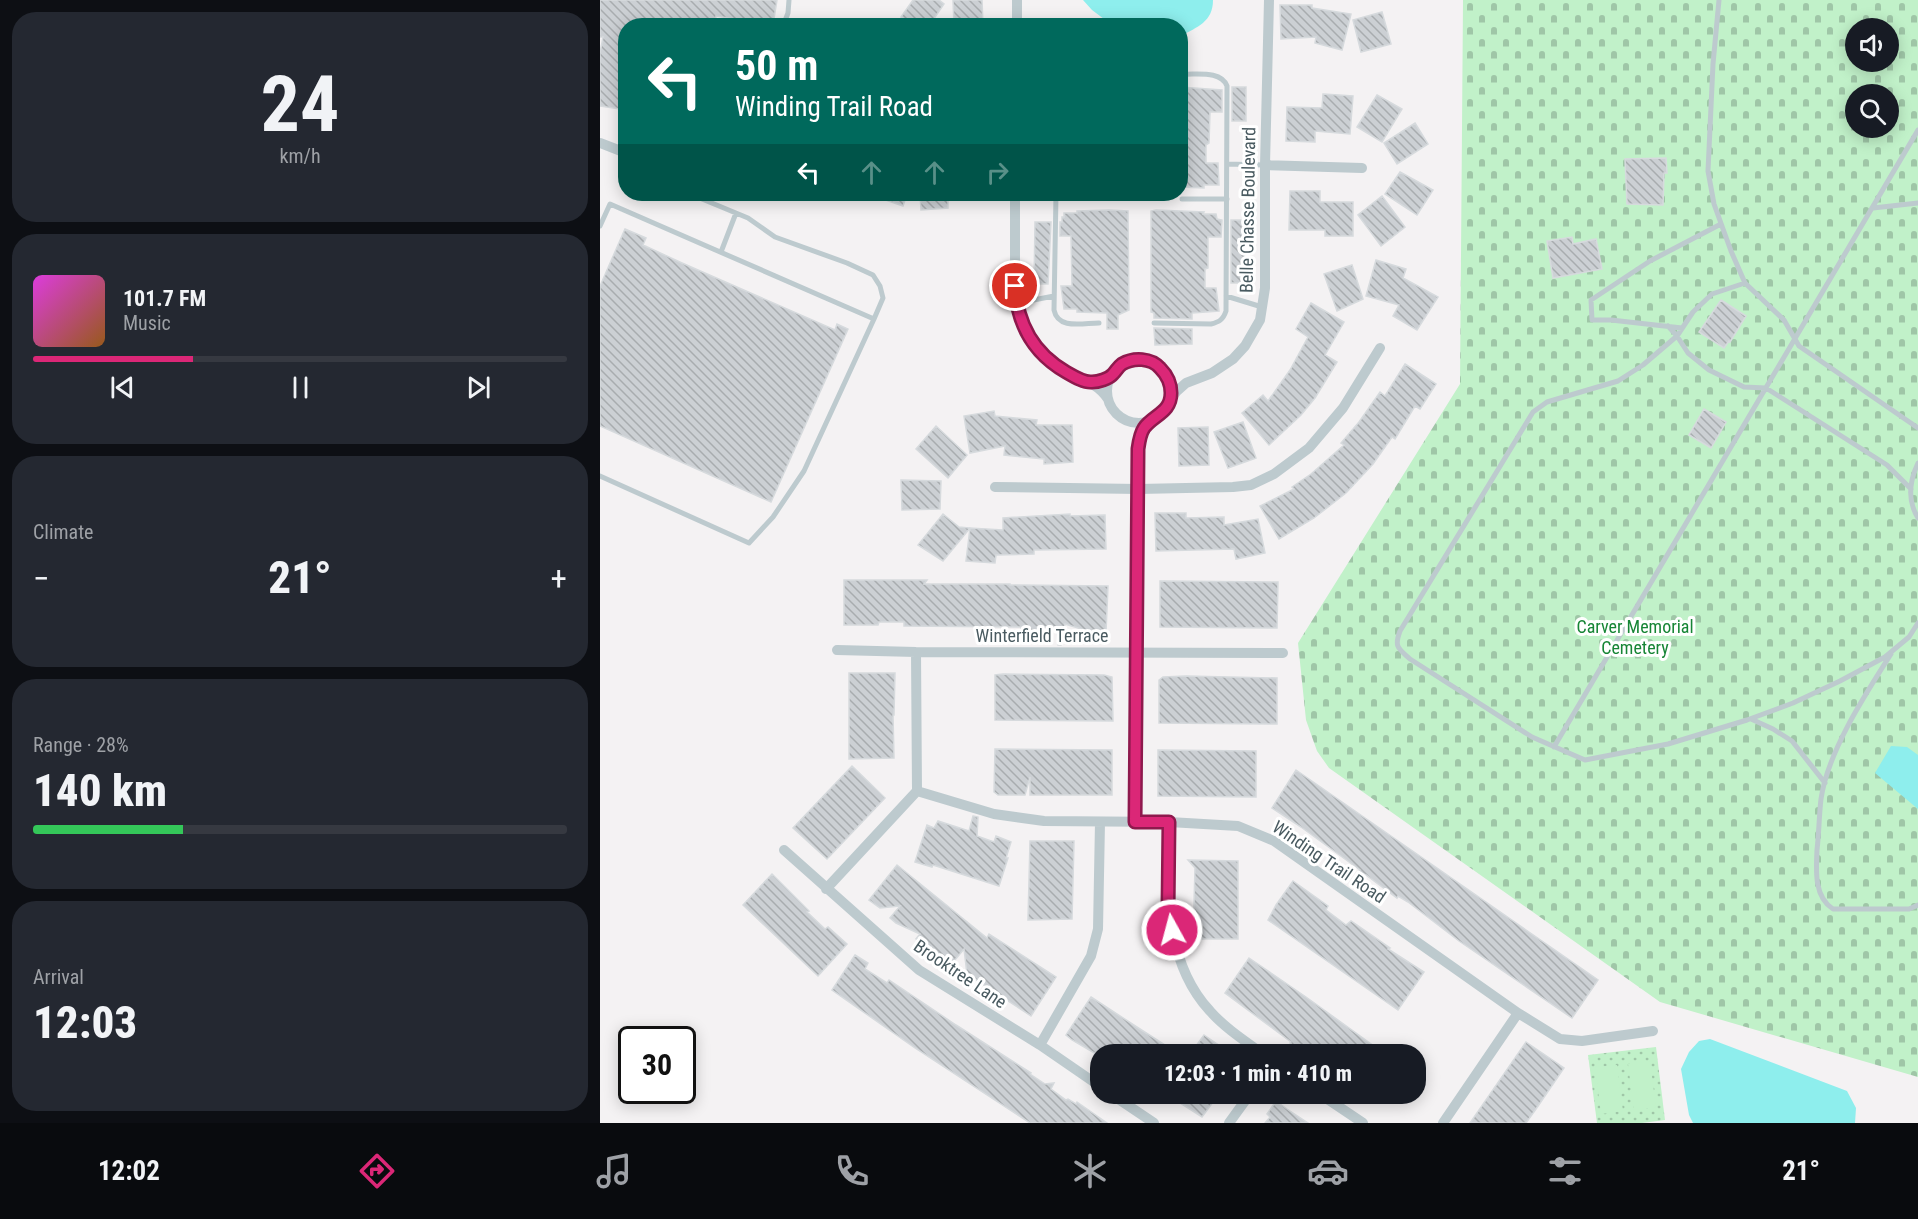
<!DOCTYPE html>
<html lang="en">
<head>
<meta charset="utf-8">
<style>
	body { margin:0; font-family:"Roboto Condensed",sans-serif; background:#242831; color:#f1f3f6; height:100vh; display:flex; flex-direction:column; font-size:22px; white-space:nowrap }
	* { box-sizing:border-box; margin:0 }
	p { font-size:20px; color:#9ea1a6 }
	.icon { flex:none; width:33px; height:33px; fill:none; stroke:currentColor; stroke-width:2; stroke-linecap:round; stroke-linejoin:round }
	.map { position:relative; flex:1; overflow:hidden }
	.panel { display:flex; flex-direction:column; gap:12px; padding:12px; background:#0d0f14; width:600px }
	.panel>* { flex:none }
	.guide { position:absolute; left:18px; top:18px; width:570px; height:183px; border-radius:24px; box-shadow:0 3px 15px #0003; background:#00695c; color:#fff; overflow:hidden }
	.fabs { position:absolute; left:1245px; top:18px; display:grid; gap:12px }
	.fabs a { display:grid; place-items:center; width:54px; height:54px; border-radius:50%; background:#171b24; box-shadow:0 3px 15px #0003; font-size:30px }
	.speed { position:absolute; left:18px; top:1026px; display:flex; gap:12px; font-size:30px; font-weight:700; text-align:center }
	.speed>* { display:grid; place-content:center; width:78px; height:78px; border-radius:50%; background:#171b24; box-shadow:0 3px 15px #0003; line-height:1 }
	.speed .limit { border:3px solid #111; border-radius:9px; background:#fff; color:#111 }
	.pin { position:absolute; display:grid; place-items:center; width:51px; height:51px; color:#fff; margin:-26px; border:3px solid #fff; border-radius:50%; box-shadow:0 2px 6px #0007 }
	.me { position:absolute; width:66px; margin:-33px; rotate:353deg; stroke-linejoin:round; filter:drop-shadow(0 0 4px #0008) }
	.turn { display:flex; align-items:center; gap:21px; height:126px; padding:0 18px; font-size:27px }
	.turn .icon { width:78px; height:78px; stroke-width:2.5 }
	.turn b { display:block; font-size:42px; line-height:51px }
	.lanes { display:flex; align-items:center; height:57px; padding:0 18px; background:#0003; justify-content:center; gap:30px; direction:ltr }
	.lanes .off { opacity:.35 }
	.big { font-size:45px; font-weight:800; line-height:1.1 }
	.panel .widget { flex:1; display:flex; flex-direction:column; justify-content:center; gap:9px; min-width:0; padding:0 21px; border-radius:24px; background:#242831 }
	.panel .dial { align-items:center; gap:0 }
	.dial b { font-size:78px; line-height:1 }
	.song { display:flex; align-items:center; gap:18px }
	.cover { width:72px; height:72px; border-radius:9px; background:linear-gradient(135deg,hsl(300 70% 55%),hsl(30 70% 35%)) }
	.played { height:6px; border-radius:3px; background:linear-gradient(90deg,#db2777 30%,#363941 30%) }
	.keys { display:flex; justify-content:space-around; direction:ltr }
	.heat { display:flex; justify-content:space-between; align-items:center; font-size:33px; direction:ltr }
	.charge { height:9px; border-radius:4px; background:linear-gradient(90deg,#34c759 28%,#363941 0) }
	.trip { position:absolute; left:490px; top:1044px; width:336px; height:60px; border-radius:24px; background:#171b24; box-shadow:0 3px 15px #0003; font-weight:800; line-height:60px; text-align:center }
	.tabs { display:flex; height:96px; justify-content:space-around; align-items:center; background:#090b0e; color:#9ea1a6 }
	.tabs .icon { width:42px; height:42px }
	.tabs .on { color:#db2777 }
	.tabs b { font-size:27px; color:#f1f3f6 }
	main { display:flex; flex:1; min-height:0 }
	.map>svg:first-child { display:block }
	.grass { fill:url(#grass-dots) }
	.cemetery { fill:url(#cemetery-stones); fill-rule:evenodd }
	.garden { fill:#c1f1c9 }
	.water { fill:#8eeeed }
	.building { fill:url(#building-back-hatch); stroke:#d6dadd; stroke-width:1.5 }
	.lines { fill:none; stroke-linecap:round; stroke-linejoin:round }
	.lane { stroke:#bdcace; stroke-width:5 }
	.street { stroke:#bdcace; stroke-width:10 }
	.route-casing { stroke:#8e194d; stroke-width:15 }
	.route { stroke:#db2777; stroke-width:10 }
	.labels { text-anchor:middle; stroke-width:6; stroke-linejoin:round; paint-order:stroke }
	.street-label { font-size:18px; fill:#495a60; stroke:#fff }
	.park-label { font-size:18px; fill:#168535; stroke:#fff }
</style>
</head>
<body>
<main>
<section class="panel">
<div class="widget dial"><b>24</b><p>km/h</p></div>
<div class="widget">
<div class="song"><i class="cover"></i><div><b>101.7 FM</b><p>Music</p></div></div>
<div class="played"></div>
<div class="keys"><svg class="icon" aria-label="previous" viewBox="0 0 24 24"><path d="M18 5L8 12l10 7zM5 5v14"/></svg><svg class="icon" aria-label="pause" viewBox="0 0 24 24"><path d="M8 5v14M16 5v14"/></svg><svg class="icon" aria-label="next" viewBox="0 0 24 24"><path d="M6 5l10 7-10 7zM19 5v14"/></svg></div>
</div>
<div class="widget"><p>Climate</p>
<div class="heat"><a>−</a><b class="big">21°</b><a>+</a></div>
</div>
<div class="widget"><p>Range · 28%</p><b class="big">140 km</b><div class="charge"></div></div>
<div class="widget"><p>Arrival</p><b class="big">12:03</b></div>
</section>
<div class="map">
<svg width="1318" height="1123" viewBox="0 0 1318 1123">
	<defs>
		<pattern id="grass-dots" width="8" height="8" patternUnits="userSpaceOnUse" patternTransform="scale(1.5)"><rect width="8" height="8" fill="#c1f1c9"/><path d="M2 2h.1M6 6h.1" fill="none" stroke="#9fc6a7" stroke-width="1.8" stroke-linecap="round"/></pattern>
		<pattern id="cemetery-stones" width="16" height="16" patternUnits="userSpaceOnUse" patternTransform="scale(1.5)"><rect width="16" height="16" fill="#c1f1c9"/><path d="M2 7V4a2 2 0 0 1 4 0v3zM10 15v-3a2 2 0 0 1 4 0v3z" fill="#9fc6a7"/></pattern>
		<pattern id="building-back-hatch" width="6" height="6" patternUnits="userSpaceOnUse" patternTransform="scale(1.5)"><rect width="6" height="6" fill="#ccd0d4"/><path d="M-1 5l2 2M0 0l6 6M5-1l2 2" fill="none" stroke="#a8acaf"/></pattern>
	</defs>
	<rect width="100%" height="100%" fill="#f4f2f3"/>
	<path class="grass" d="M1056,1047L1065,1120L1042,1123H997L988,1055Z"/>
	<path class="cemetery" d="M863,0H1318V1077L1060,1002L729,768L717,751L706,720L698,643L860,384ZM1256,28H1288V62H1256ZM1256,94H1288V128H1256Z"/>
	<path class="garden" d="M1050,1061L1056,1107L1034,1110L1028,1064Z
		M1017,1065L1023,1111L1001,1114L995,1067Z"/>
	<path class="water" d="M483,0H613C613,22 597,27 581,36L580,26L512,25L492,10Z
		M1291,746L1307,747L1318,755V809L1275,773Z
		M1110,1039L1247,1091L1256,1108L1255,1123H1093L1089,1115L1081,1069L1089,1052L1099,1041Z"/>
	<path class="building" d="M0,0H177L173,25L116,16L115,26H26V110L0,106V53L3,37H0Z
		M313,0H339L344,4L329,26H315L301,17Z
		M353,0H382L383,26H354Z
		M680,5H712V8L751,14L742,50L715,43L716,37L681,39Z
		M782,12L791,44L761,52L753,20Z
		M580,87L622,90V112H610L609,143L606,145V163H618L619,185H604V188L580,187Z
		M632,87H646V121H632Z
		M723,94L753,96L750,134L715,131V142L686,141L687,107L722,108Z
		M777,95L802,109L782,142L757,127Z
		M815,123L828,144L797,164L784,143Z
		M1066,158L1067,173H1064L1063,205L1027,204L1025,159Z
		M800,172L833,190L817,215L785,194Z
		M690,191H720V202H753V236H725V230H689Z
		M272,194H307L303,206L271,195Z
		M320,194H348V208L321,210Z
		M782,196L805,227L781,246L758,215Z
		M509,210L528,211L529,310L518,315V329H507V313L477,312V309H464L461,286H472L471,236H460V222H462V217H464V213H477V211Z
		M556,210L604,212L603,214H616L617,219L622,220L621,237H608V268L605,269V288H616L619,311L592,313V319L554,318V313L551,312V211Z
		M631,220H645L644,283H631Z
		M435,222H451L448,284H434Z
		M25,229L46,238L43,245L82,263L235,330L237,324L248,329L171,502L0,426V286Z
		M972,237L973,244L996,239L1002,269L953,278L947,241Z
		M776,260L806,269L803,278L838,297L817,330L793,316L799,305L766,296Z
		M752,265L763,299L737,311L724,274Z
		M1121,300L1146,316L1130,342L1129,341L1124,348L1099,332Z
		M711,303L744,322L725,355L737,362L715,398L701,415L669,445L642,413L663,395L668,401L690,370L708,337L696,329Z
		M554,328L592,329V344L555,345Z
		M805,364L836,384L820,409L815,406L795,439L792,437L773,464L746,493L714,518L679,539L660,506L694,489L692,487L711,474L744,445L741,443L759,422L780,392L785,396Z
		M1104,409L1126,422L1111,448L1089,435Z
		M394,411L395,416L437,420L436,425H472L473,462L444,464V459L404,455L405,446L370,453L364,416Z
		M643,422L656,458L628,468L614,432Z
		M336,426L367,455L348,478L316,449Z
		M608,427L609,465L579,466L578,428Z
		M301,480L341,481L340,509L302,510Z
		M555,513H586V518L624,517V525L658,519L665,553L636,559L634,549L556,551Z
		M343,514L359,527L370,528L343,561L318,545Z
		M470,514V516L505,515L506,549L434,550V554L396,555L395,563L366,561L370,528L403,530V518Z
		M244,580H327L324,584H410V585L508,586L506,632H491L465,624L461,645H458L456,627H437V631H421V627L304,626V622H279L278,625H244Z
		M560,581L678,582L677,628L560,627Z
		M249,673H295L294,715H293L294,758L249,759Z
		M403,674L504,675L512,677L513,721L395,720V675Z
		M586,676L677,678V724L559,723V680L563,677Z
		M395,749L512,750V795H430V777L425,795H398L394,792Z
		M558,750L656,751V797L558,796Z
		M252,766L285,798L227,859L193,828Z
		M696,770L998,980L972,1018L859,941L808,902L798,896L797,898L766,875L758,872L760,870L701,827L672,808Z
		M373,816L378,817L377,836L394,842L396,836L411,842L406,858H408L399,886L333,865L332,867L315,862L327,825L334,828L338,821L369,831Z
		M430,841H474L472,919L428,920Z
		M588,860L638,861V939H593L595,868Z
		M297,865L387,938L389,934L456,977L431,1016L367,974L364,949L350,966L316,939L320,934L296,923L290,918L300,906L280,908L269,900Z
		M172,874L209,911L207,912L225,929L228,927L247,944L218,976L143,905Z
		M693,881L728,906L726,910L746,925L751,921L790,948L788,949L824,972L798,1010L668,920L676,905Z
		M255,955L268,963L265,969L287,983L289,980L356,1025L431,1073L430,1074L445,1084L454,1083L451,1089L466,1100L468,1099L476,1104L477,1102L507,1123H430L315,1048L232,990Z
		M649,958L706,997L785,1054H706L701,1052L690,1043L691,1042L625,993Z
		M491,997L540,1029L579,1054H496L472,1040L466,1035Z
		M604,1035L632,1054H590Z
		M926,1042L964,1068L936,1109L926,1123H870Z
		M566,1094H619L602,1117Z
		M676,1101L687,1109L708,1123H665L670,1117L667,1114Z"/>
	<g class="lines">
		<path class="lane" d="M1119,0L1113,64L1108,171L1114,204L1131,251L1145,283L1184,320L1199,346L1318,428
			M183,26L188,13L189,0
			M627,164L664,165
			M456,194L454,310C458,330 483,323 499,323
			M456,198H500
			M582,199H627
			M1273,208L1318,203
			M0,226L10,204L274,319L283,298L280,286L273,275L247,263L175,237L148,218L90,194
			M121,252L136,213
			M1145,283L1112,294L1093,312L1077,336L1043,365L1018,381L947,402L933,412L800,631C794,647 798,648 810,659L932,737L985,760L1068,744L1147,720L1193,703L1240,681L1285,657L1309,637L1318,623
			M626,296L662,307
			M418,303L454,296
			M554,323L611,324C619,322 623,320 626,311L627,86C621,70 596,75 582,74
			M1068,326L1077,336L1088,353L1109,370L1144,387L1166,388L1287,465L1311,489
			M1082,328L1011,320H992L991,300L1050,261L1121,224
			M1318,463C1309,482 1307,500 1318,518
			M0,476L149,543L173,517L204,471L274,319
			M1291,654C1265,695 1228,751 1221,799C1219,816 1219,833 1217,850C1216,871 1214,897 1233,909H1309L1318,905
			M1151,719L1173,729L1192,741L1225,783
			M954,747L1318,130"/>
		<path class="street" d="M417,0V26
			M0,143L26,153
			M665,165L762,168
			M415,194C415,214 415,234 415,254C415,297 415,337 455,365C474,379 495,379 508,399
			M507 391a32 32 0 1 1 64 0a32 32 0 1 1-64 0Z
			M569,401L577,391L586,383L612,373L633,359L645,346L660,320L665,288V165L669,0
			M395,487L539,489L633,487L651,485L674,474L709,448L743,408L780,348
			M237,650L316,652L683,653
			M317,791L394,814L444,821L569,822L638,826L674,841L918,1013L960,1039L982,1041L1053,1031
			M535,822L538,449L542,430L549,422
			M569,822C569,887 562,959 610,1011C625,1028 645,1041 663,1054
			M184,850L319,970L440,1045L501,1087
			M226,889L317,791L316,652
			M440,1045L491,956L498,929L500,822
			M511,1094L554,1123
			M720,1094L763,1123
			M629,1123L650,1094
			M843,1123L918,1013"/>
	</g>
	<g class="lines">
		<defs>
			<path id="route" d="M415,286C417,323 433,353 466,372C473,376 484,383 492,382C498,382 509,379 513,374C516,371 518,367 522,364C534,357 551,358 560,368C567,375 571,383 571,393C571,413 553,415 544,428C540,434 539,442 538,449L535,822H569L568,909L572,930"/>
		</defs>
		<use href="#route" class="route-casing"/>
		<use href="#route" class="route"/>
	</g>
	<g class="labels">
		<g class="street-label">
			<text transform="translate(648 210) rotate(-89)" y="6">Belle Chasse Boulevard</text>
			<text x="442" y="642">Winterfield Terrace</text>
			<text transform="translate(729 862) rotate(34)" y="6">Winding Trail Road</text>
			<text transform="translate(360 974) rotate(34)" y="6">Brooktree Lane</text>
		</g>
		<g class="park-label">
			<text x="1035" y="633">Carver Memorial<tspan x="1035" dy="21">Cemetery</tspan></text>
		</g>
	</g>
</svg>
<div class="fabs">
<a><svg class="icon" aria-label="sound" viewBox="0 0 24 24"><path d="M4 9h4l5-4v14l-5-4H4zM17 9q2 3 0 6"/></svg></a>
<a><svg class="icon" aria-label="search" viewBox="0 0 24 24"><circle cx="10" cy="10" r="6"/><path d="M15 15l6 6"/></svg></a>
</div>
<div class="speed"><div class="limit">30</div></div>
<div class="pin" style="left:415px;top:286px;background:#d93025"><svg class="icon" aria-label="arrive" viewBox="0 0 24 24"><path d="M6 21V4h12l-3 4 3 4H6"/></svg></div>
<svg class="me" style="left:572px;top:930px" viewBox="-20 -20 40 40"><circle r="17" fill="#db2777" stroke="#fff" stroke-width="3"/><path d="M0-11L8 9 0 5-8 9z" fill="#fff"/></svg>
<div class="trip">12:03 · 1 min · 410 m</div>
<div class="guide">
<div class="turn"><svg class="icon" aria-label="left" viewBox="0 0 24 24"><path d="M17 20v-9H6M10 6l-5 5 5 5"/></svg><div><b>50 m</b>Winding Trail Road</div></div>
<div class="lanes"><svg class="icon" aria-label="left" viewBox="0 0 24 24"><path d="M17 20v-9H6M10 6l-5 5 5 5"/></svg><svg class="icon off" aria-label="ahead" viewBox="0 0 24 24"><path d="M12 20V5M6 11l6-6 6 6"/></svg><svg class="icon off" aria-label="ahead" viewBox="0 0 24 24"><path d="M12 20V5M6 11l6-6 6 6"/></svg><svg class="icon off" aria-label="right" viewBox="0 0 24 24"><path d="M7 20v-9h11M14 6l5 5-5 5"/></svg></div>
</div>
</div>
</main>
<nav class="tabs">
<b>12:02</b>
<svg class="icon on" aria-label="directions" viewBox="0 0 24 24"><path d="M12 3l9 9-9 9-9-9zM9 14v-3h6M13 9l2 2-2 2"/></svg>
<svg class="icon" aria-label="music" viewBox="0 0 24 24"><path d="M9 18V5l10-2v13"/><circle cx="6" cy="18" r="3"/><circle cx="16" cy="16" r="3"/></svg>
<svg class="icon" aria-label="phone" viewBox="0 0 24 24"><path d="M5 4h4l2 5-3 2q2 4 5 5l2-3 5 2v4C11 20 4 13 5 4z"/></svg>
<svg class="icon" aria-label="climate" viewBox="0 0 24 24"><path d="M12 3v18M4 7l16 10M4 17L20 7"/></svg>
<svg class="icon" aria-label="car" viewBox="0 0 24 24"><path d="M5 17H2v-5l4-1 3-4h7l3 4 3 1v5h-3M9 17h6M6 11h13"/><circle cx="7" cy="17" r="2"/><circle cx="17" cy="17" r="2"/></svg>
<svg class="icon" aria-label="filters" viewBox="0 0 24 24"><path d="M4 7h16M4 17h16"/><circle cx="9" cy="7" r="2"/><circle cx="15" cy="17" r="2"/></svg>
<b>21°</b>
</nav>
</body>
</html>
